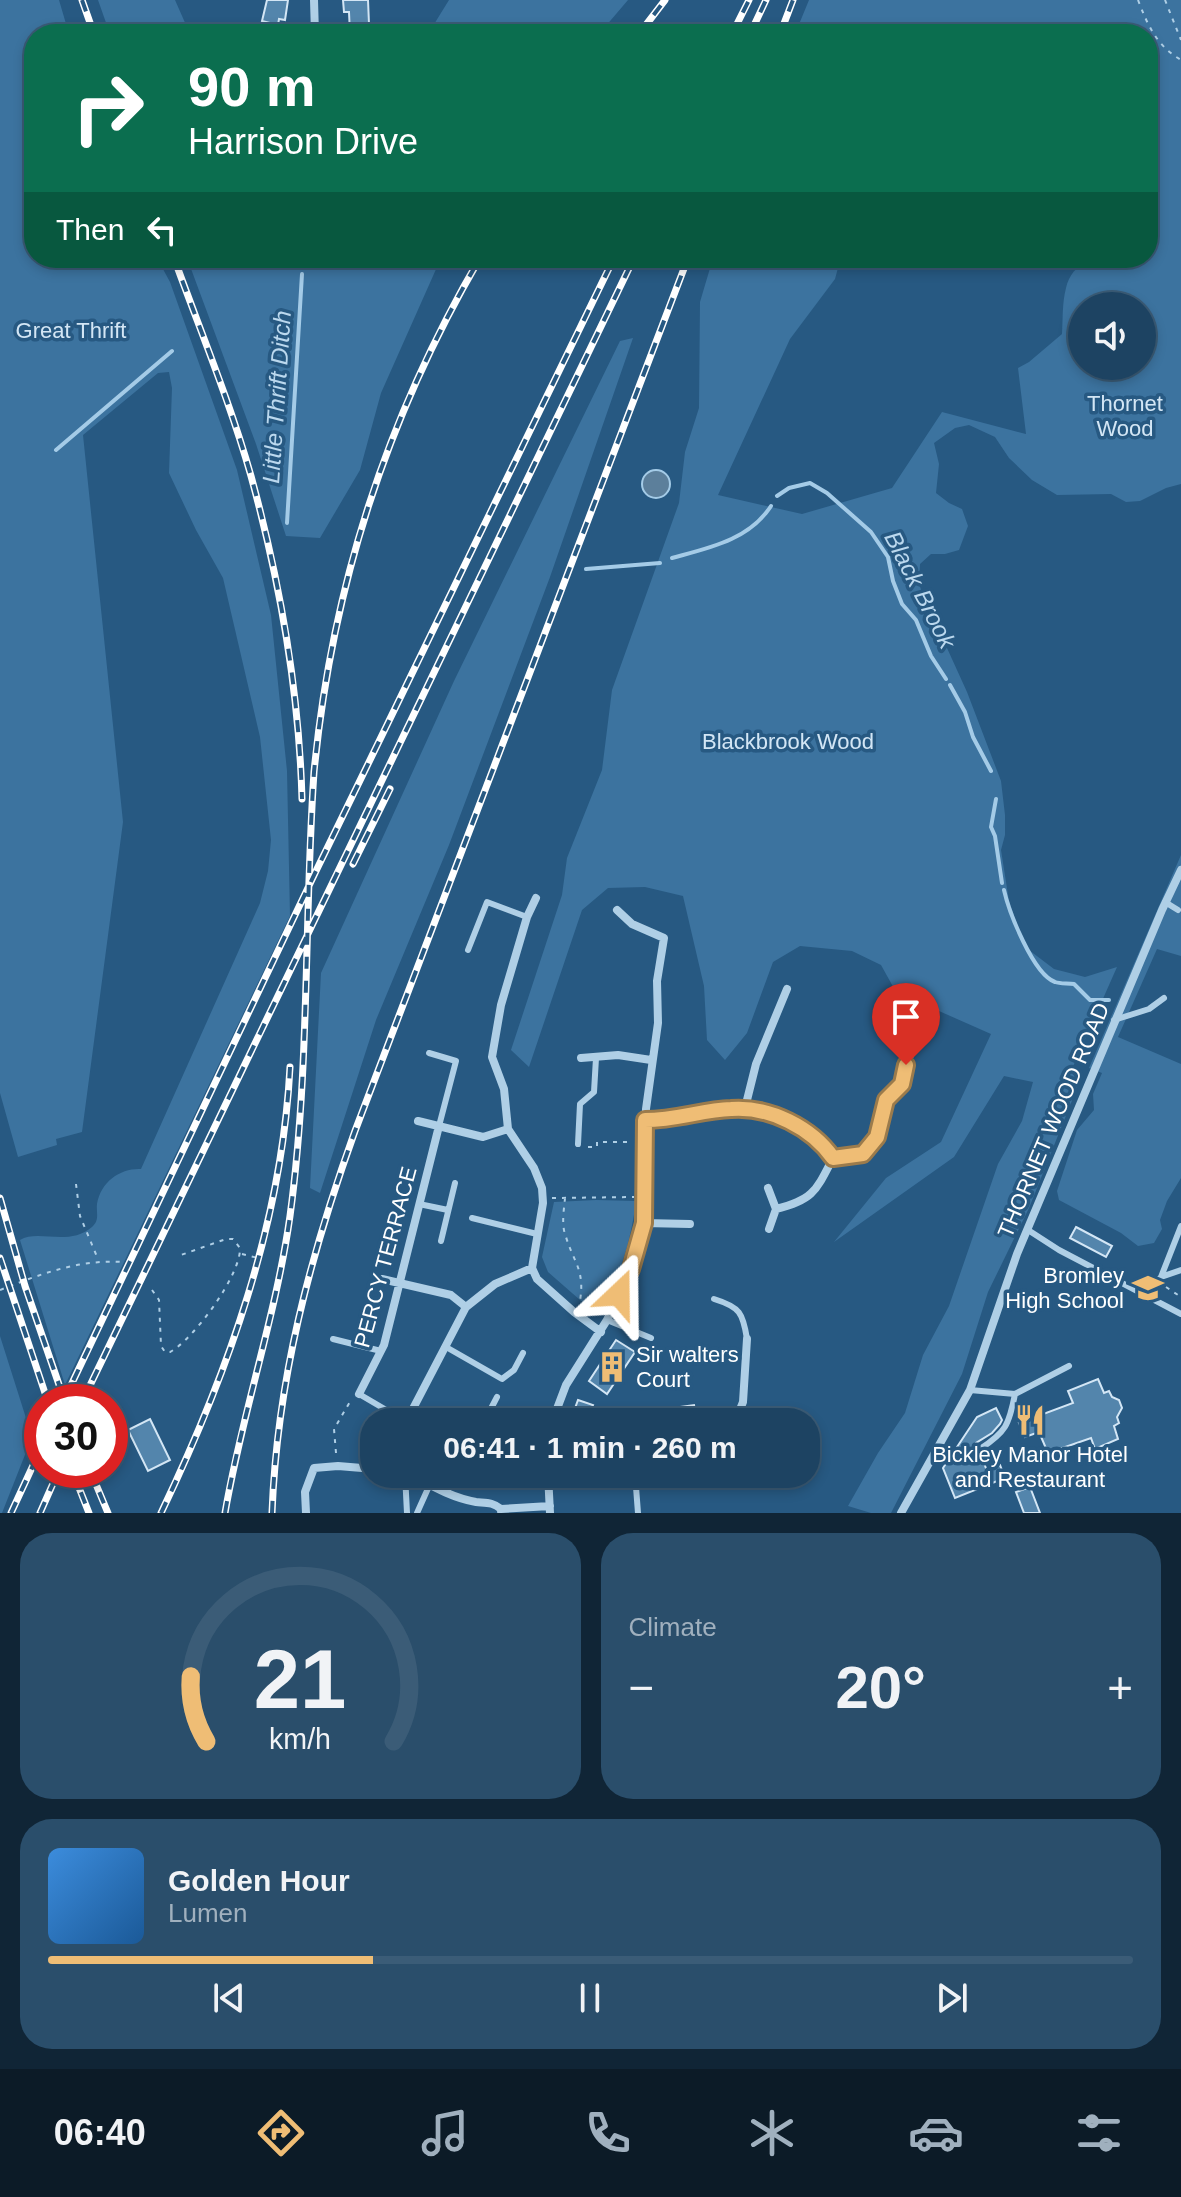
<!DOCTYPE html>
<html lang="en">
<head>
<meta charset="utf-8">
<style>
	body { margin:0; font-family:Arial,sans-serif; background:#2a4e6b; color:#f1f3f6; height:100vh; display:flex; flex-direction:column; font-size:30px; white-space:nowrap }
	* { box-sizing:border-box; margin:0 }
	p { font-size:26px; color:#a0b0be }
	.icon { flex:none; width:44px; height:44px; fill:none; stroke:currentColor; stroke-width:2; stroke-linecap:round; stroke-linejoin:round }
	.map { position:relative; height:1513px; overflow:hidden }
	.side { display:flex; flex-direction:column; gap:20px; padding:20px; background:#102536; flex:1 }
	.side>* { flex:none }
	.top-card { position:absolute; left:24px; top:24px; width:1134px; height:244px; border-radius:32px; box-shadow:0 4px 12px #0003,0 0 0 2px #3b5c77; background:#0b6e4f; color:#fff; overflow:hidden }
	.fabs { position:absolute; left:1068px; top:292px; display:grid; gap:16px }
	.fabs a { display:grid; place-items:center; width:88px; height:88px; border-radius:50%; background:#1d4362; box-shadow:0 4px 12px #0003,0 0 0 2px #3b5c77; font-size:40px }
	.speed { position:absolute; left:24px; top:1384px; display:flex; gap:16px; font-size:40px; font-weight:700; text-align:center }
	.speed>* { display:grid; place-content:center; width:104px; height:104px; border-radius:50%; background:#1d4362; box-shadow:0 4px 12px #0003,0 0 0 2px #3b5c77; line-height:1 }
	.speed .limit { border:12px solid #d22; background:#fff; color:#111 }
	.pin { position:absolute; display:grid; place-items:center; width:68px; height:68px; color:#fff; margin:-82px -34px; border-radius:50% 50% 50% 0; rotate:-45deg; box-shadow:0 0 8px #0007 }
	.pin .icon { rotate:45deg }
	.me { position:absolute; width:88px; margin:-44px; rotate:23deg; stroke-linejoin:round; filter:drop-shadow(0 0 6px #0008) }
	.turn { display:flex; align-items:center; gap:28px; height:168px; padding:0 32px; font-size:36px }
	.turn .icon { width:104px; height:104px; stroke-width:2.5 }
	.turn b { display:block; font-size:56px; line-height:68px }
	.then { display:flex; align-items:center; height:76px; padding:0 32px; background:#0003; gap:16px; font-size:30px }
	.big { font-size:60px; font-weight:600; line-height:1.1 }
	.side .card { flex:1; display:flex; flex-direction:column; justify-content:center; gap:12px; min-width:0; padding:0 28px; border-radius:32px; background:#2a4e6b }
	.side .dial { align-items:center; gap:0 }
	.dial svg { height:208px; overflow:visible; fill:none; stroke:#3b5c77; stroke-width:7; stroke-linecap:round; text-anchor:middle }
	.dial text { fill:#f1f3f6; stroke:none }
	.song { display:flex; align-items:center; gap:24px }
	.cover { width:96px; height:96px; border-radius:12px; background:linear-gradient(135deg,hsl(210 70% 55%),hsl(210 70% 35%)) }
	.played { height:8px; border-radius:4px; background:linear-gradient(90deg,#efbd75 30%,#3b5c77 30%) }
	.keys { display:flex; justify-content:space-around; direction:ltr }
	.heat { display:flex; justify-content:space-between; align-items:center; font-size:44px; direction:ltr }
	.side .tiles { flex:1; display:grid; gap:20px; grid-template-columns:1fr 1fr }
	.card:last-child { grid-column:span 2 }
	.trip { position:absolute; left:360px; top:1408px; width:460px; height:80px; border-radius:32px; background:#1d4362; box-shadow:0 4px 12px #0003,0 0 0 2px #3b5c77; font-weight:600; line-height:80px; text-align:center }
	.menu { display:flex; height:128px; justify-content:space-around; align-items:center; background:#0c1b27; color:#a0b0be }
	.menu .icon { width:56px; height:56px }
	.menu .current { color:#efbd75 }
	.menu b { font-size:36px; color:#f1f3f6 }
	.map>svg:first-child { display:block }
	.green { fill:#3c739f; fill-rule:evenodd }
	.water { fill:#5c7f9b; stroke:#a4cbe7; stroke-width:2 }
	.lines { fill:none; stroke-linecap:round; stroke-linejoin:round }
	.stream { stroke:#a4cbe7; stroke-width:4 }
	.building { fill:#5385ac; stroke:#d3e6f5; stroke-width:2 }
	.path { stroke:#afcfe6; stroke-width:2; stroke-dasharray:4 6; stroke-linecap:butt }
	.lane { stroke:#afcfe6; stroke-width:6 }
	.street { stroke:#afcfe6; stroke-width:8 }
	.rail-casing { stroke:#fff; stroke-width:7 }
	.rail { stroke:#275982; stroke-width:4; stroke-dasharray:12; stroke-linecap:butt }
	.route-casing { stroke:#9b7b4c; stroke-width:20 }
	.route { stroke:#efbd75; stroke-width:14 }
	.labels { text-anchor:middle; stroke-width:7; stroke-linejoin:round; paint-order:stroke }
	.park-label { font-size:22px; fill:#d3e6f5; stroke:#275982 }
	.street-label { font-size:22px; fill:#fff; stroke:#275982 }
	.poi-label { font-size:22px; fill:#fff; stroke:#275982; text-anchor:end }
	.water-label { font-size:24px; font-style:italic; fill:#bbd8ee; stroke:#275982 }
</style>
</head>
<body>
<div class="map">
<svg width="1181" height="1513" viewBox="0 0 1181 1513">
	<rect width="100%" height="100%" fill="#275982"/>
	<path class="green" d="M0,0H59L69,34H34V258H157L170,282L237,470L271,615L287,771L290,916L65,1385L20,1240C38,1229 69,1247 92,1227C100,1220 96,1213 97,1204C101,1181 121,1168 141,1169L260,903L268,871L271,840L260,737L223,578L196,530L169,473L172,388L169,372L158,373L83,435L123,822L82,1132L56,1139L57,1145L18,1157L0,1093Z
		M98,0H175L190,34H110Z
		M449,0H628L599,34H428Z
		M809,0H1181V484L1166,488L1140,501L1126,502L1111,494L1057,495L1032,480L1009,458L995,437L969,425L955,428L934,443L939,464L936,493L949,503L962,509L968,526L959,550L945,554H931L920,564L919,583L922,593L967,692L1001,781L1005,815V835L1001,850L1009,901L1025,947L1054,969L1085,977L1117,967L1071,1071L1079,1083L1029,1208L988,1292L962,1374L891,1513H871L848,1506L878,1453L905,1413L923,1355L949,1306L998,1164L1022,1121L1033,1082L1004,1076L954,1157L834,1242L886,1178L941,1142L991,1034L896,992L881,965L852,951L800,946L773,962L747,1033L725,1060L707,1040L704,986L683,896L645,887L608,888L582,910L529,1067L511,1050L562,895L567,858L602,770L612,690L679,503L685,452L699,408L700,302L713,258H835L838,268L835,279L790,339L718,495L802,514L892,488L942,412L1026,434L1018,368L1029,362L1062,334C1063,319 1062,303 1066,288C1075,250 1118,258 1148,258V34H795ZM1082,306H1142V366H1082Z
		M187,258H441L381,393L360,470L320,538L286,536L256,444Z
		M633,338L550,577L449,845L376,1020L320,1193L310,1188L321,973L454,681L620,341Z
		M1181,855V956L1157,949L1118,1037L1181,1064V1178L1167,1201L1160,1220L1162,1229L1154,1243L1138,1246L1121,1233L1059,1200L1057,1191L1077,1130L1094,1110L1093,1094L1102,1073L1089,1068Z
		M596,1200L636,1201C631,1241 620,1275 602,1312L596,1314L548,1272L542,1257L554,1202Z
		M0,1336L32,1437L2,1513H0Z"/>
	<path class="water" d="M642 484a14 14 0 1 1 28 0a14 14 0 1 1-28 0Z"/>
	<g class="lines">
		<path class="stream" d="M56,450L172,351
			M777,496L789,488L810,483L827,493L871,532L888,557L893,581L902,604L916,620L931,656L946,679
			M287,523L302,274
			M672,558C709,548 749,540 771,506
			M586,569L660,563
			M950,685L965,712L973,737L991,771
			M996,799L991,827L995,836L1002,883
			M1004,890C1009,912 1033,974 1055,982C1060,984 1068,983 1074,984L1090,1000H1109"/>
	</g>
	<path class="building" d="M267,0H288L285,20L279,19L278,25L262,21Z
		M343,0H368L369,24L366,25L367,34H350L349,12H344Z
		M1076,1227L1112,1246L1106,1257L1070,1238Z
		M616,1340L635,1352L607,1394L589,1381Z
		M1098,1379L1104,1393L1109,1391L1112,1397L1119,1400L1122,1408L1117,1417L1119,1423L1114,1426L1118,1439L1095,1449L1091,1438L1048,1453L1039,1432L1025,1437L1019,1423L1073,1403L1068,1391Z
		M578,1400L593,1405L586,1422H570Z
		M694,1405L697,1422H658L657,1410Z
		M996,1408L1002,1420L1000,1424L992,1433L976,1443L974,1450L981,1455L987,1471L1000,1465L1005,1478L955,1498L943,1468L977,1417Z
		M150,1419L170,1460L148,1471L128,1430Z
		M1030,1487L1040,1513H1024L1016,1492Z"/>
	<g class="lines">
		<path class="path" d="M1138,0C1148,26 1157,46 1181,60
			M1165,0L1181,40
			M588,1147H597V1142H633
			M76,1184L80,1216L98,1259
			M552,1198L634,1197
			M565,1198C564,1210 561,1225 566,1237C574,1263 585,1270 580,1301
			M242,1254L258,1258
			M1166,1287L1181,1297
			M0,1290C41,1274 79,1259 124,1262
			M152,1290L159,1300L161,1346L165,1352H170C193,1340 241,1275 240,1248L233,1239H226L181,1255
			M336,1453L334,1429L351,1400"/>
		<path class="lane" d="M1165,902L1178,910
			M468,950L487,902L527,917
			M1114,1020L1149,1009L1164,998
			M429,1053L456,1061L439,1126
			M578,1144L580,1104L594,1092L596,1058
			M419,1204L448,1210
			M472,1218L537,1234
			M1028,1230L1059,1250L1181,1314
			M441,1241L455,1183
			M1161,1277L1181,1226
			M1144,1294L1161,1277L1181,1270
			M714,1299C740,1307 743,1313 747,1339
			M607,1320L651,1338
			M333,1339L381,1351
			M446,1347L502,1379L514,1370L523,1353
			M970,1390L1015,1394
			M359,1394L388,1411
			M601,1412L628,1422
			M484,1422L497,1397
			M980,1449C1006,1432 1009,1425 1015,1394L1069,1366
			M405,1474L407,1513
			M635,1474L638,1513
			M446,1493L456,1474
			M417,1513L430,1484"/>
		<path class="street" d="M314,0L315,34
			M536,898L527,917L501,1005L492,1057L504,1089L508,1129L534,1168L542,1188L543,1203L532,1268L537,1279L574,1312L601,1332
			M581,1058L618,1055L651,1060
			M745,1108L756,1064L787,989
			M645,1120C675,1120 702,1111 731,1109C753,1107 784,1117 803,1127C816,1134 825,1146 833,1158
			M418,1121L483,1137L508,1129
			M833,1158L863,1154L877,1137L886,1100L902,1084L912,1047
			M768,1188L776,1209
			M644,1223L690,1224
			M769,1229L776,1209C813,1200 816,1191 833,1158
			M382,1279L451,1295L466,1307
			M359,1394L384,1345L439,1126
			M406,1422L466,1307L495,1284L532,1268
			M552,1422L566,1385L607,1320L631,1269L641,1241L646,1195V1109L658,1023L657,981L664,938L632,924L617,910
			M735,1422L743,1402L747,1339
			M409,1474C430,1485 452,1498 476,1502C486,1503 493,1502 501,1509
			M548,1474L550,1513
			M501,1511V1509L550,1506
			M306,1513L305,1492L314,1468L338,1466L374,1469
			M901,1513L970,1390L1017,1254L1162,910L1181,870"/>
		<defs>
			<path id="rail" d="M82,0L94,34
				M639,34L665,0
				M732,34L749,0
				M750,34L766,0
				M780,34L793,0
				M174,258C200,330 230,402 251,476C280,582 299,689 302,799
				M353,864L390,789
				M0,1198L25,1286L65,1402
				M0,1258L48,1402
				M63,1402L316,871L614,258
				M82,1402L634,258
				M72,1470L89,1513
				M90,1470L108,1513
				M11,1513L42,1446
				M40,1513L59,1470
				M161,1513C228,1373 282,1223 290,1067
				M225,1513C242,1413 276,1316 290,1216C310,1069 304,919 314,772C332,587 386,419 480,258
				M272,1513C277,1380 310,1256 355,1131L688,258"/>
		</defs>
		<use href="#rail" class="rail-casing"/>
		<use href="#rail" class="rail"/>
	</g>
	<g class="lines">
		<defs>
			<path id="route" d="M619,1294L631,1269L644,1223L645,1120C677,1120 702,1110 731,1109C770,1106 812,1128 833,1158L863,1154L877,1137L886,1100L902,1084L906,1065"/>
		</defs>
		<use href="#route" class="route-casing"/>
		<use href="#route" class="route"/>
	</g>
	<defs>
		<symbol id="school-bare" viewBox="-9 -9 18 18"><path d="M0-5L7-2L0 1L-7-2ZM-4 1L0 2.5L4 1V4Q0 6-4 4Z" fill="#efbd75" stroke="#275982" stroke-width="2.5" paint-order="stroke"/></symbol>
		<symbol id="building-bare" viewBox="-9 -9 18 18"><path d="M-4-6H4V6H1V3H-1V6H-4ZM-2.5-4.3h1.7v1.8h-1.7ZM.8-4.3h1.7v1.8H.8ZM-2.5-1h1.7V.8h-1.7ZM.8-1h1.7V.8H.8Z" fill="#efbd75" stroke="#275982" stroke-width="2.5" paint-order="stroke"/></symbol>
		<symbol id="restaurant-bare" viewBox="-9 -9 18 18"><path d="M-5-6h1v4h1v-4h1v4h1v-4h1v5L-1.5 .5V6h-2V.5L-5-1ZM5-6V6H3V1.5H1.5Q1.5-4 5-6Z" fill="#efbd75" stroke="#275982" stroke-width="2.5" paint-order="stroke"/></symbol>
	</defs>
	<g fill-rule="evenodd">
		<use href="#school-bare" x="1126" y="1266" width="44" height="44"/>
		<use href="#building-bare" x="590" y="1345" width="44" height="44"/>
		<use href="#restaurant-bare" x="1008" y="1398" width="44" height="44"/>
	</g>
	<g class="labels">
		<g class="park-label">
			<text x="71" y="338">Great Thrift</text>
			<text x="1125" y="411">Thornet<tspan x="1125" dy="25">Wood</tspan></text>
			<text x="788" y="749">Blackbrook Wood</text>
		</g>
		<g class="street-label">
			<text transform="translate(1053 1120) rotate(-67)" y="8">THORNET WOOD ROAD</text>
			<text transform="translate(385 1257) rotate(-75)" y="8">PERCY TERRACE</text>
		</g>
		<g class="poi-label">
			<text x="1124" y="1283">Bromley<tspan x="1124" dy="25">High School</tspan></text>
			<text x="636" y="1362" text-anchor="start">Sir walters<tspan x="636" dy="25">Court</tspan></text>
			<text x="1030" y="1462" text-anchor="middle">Bickley Manor Hotel<tspan x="1030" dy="25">and Restaurant</tspan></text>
		</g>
		<g class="water-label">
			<text transform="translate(277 397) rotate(-86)" y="8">Little Thrift Ditch</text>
			<text transform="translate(920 590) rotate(63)" y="8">Black Brook</text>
		</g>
	</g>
</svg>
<div class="fabs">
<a><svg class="icon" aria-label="sound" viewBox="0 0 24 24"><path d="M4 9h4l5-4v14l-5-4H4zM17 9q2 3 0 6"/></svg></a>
</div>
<div class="speed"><div class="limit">30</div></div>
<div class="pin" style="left:906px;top:1065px;background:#d93025"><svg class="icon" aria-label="arrive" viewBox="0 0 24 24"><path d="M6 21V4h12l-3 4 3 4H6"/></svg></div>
<svg class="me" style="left:619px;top:1294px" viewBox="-20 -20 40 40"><path d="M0-17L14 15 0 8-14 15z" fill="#efbd75" stroke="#fff" stroke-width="4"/></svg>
<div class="trip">06:41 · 1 min · 260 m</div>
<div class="top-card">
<div class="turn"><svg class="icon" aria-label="right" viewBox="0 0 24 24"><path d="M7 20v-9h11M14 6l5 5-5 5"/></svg><div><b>90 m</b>Harrison Drive</div></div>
<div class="then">Then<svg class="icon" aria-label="left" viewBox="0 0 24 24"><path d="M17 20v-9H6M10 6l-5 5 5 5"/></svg></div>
</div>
</div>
<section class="side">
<div class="tiles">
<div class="card dial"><svg viewBox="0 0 100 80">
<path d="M14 69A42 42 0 1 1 86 69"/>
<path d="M14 69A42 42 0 0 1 8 44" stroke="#efbd75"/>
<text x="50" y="56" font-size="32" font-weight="700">21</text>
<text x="50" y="72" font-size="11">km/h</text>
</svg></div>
<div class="card"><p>Climate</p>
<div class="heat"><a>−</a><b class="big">20°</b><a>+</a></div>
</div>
<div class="card">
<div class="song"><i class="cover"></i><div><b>Golden Hour</b><p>Lumen</p></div></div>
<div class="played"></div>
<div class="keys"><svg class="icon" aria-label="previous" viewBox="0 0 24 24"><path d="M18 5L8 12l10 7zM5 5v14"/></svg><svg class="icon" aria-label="pause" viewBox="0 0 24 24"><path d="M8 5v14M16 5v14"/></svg><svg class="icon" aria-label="next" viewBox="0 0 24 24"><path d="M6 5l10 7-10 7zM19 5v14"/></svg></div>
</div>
</div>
</section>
<nav class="menu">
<b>06:40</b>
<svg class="icon current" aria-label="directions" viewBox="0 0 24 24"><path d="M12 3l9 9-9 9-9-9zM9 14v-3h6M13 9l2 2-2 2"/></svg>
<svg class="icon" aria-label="music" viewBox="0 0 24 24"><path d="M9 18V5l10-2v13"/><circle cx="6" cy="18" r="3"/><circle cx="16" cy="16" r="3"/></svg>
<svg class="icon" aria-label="phone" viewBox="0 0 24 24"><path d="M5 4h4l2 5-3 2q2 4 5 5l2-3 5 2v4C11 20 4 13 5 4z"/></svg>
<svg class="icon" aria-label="climate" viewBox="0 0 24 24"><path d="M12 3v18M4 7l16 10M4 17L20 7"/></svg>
<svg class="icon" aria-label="car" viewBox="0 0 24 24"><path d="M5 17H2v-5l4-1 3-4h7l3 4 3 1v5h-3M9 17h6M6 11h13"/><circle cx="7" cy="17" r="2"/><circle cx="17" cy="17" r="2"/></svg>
<svg class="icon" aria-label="filters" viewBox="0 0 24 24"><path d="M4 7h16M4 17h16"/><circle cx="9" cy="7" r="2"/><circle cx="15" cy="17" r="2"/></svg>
</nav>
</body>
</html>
